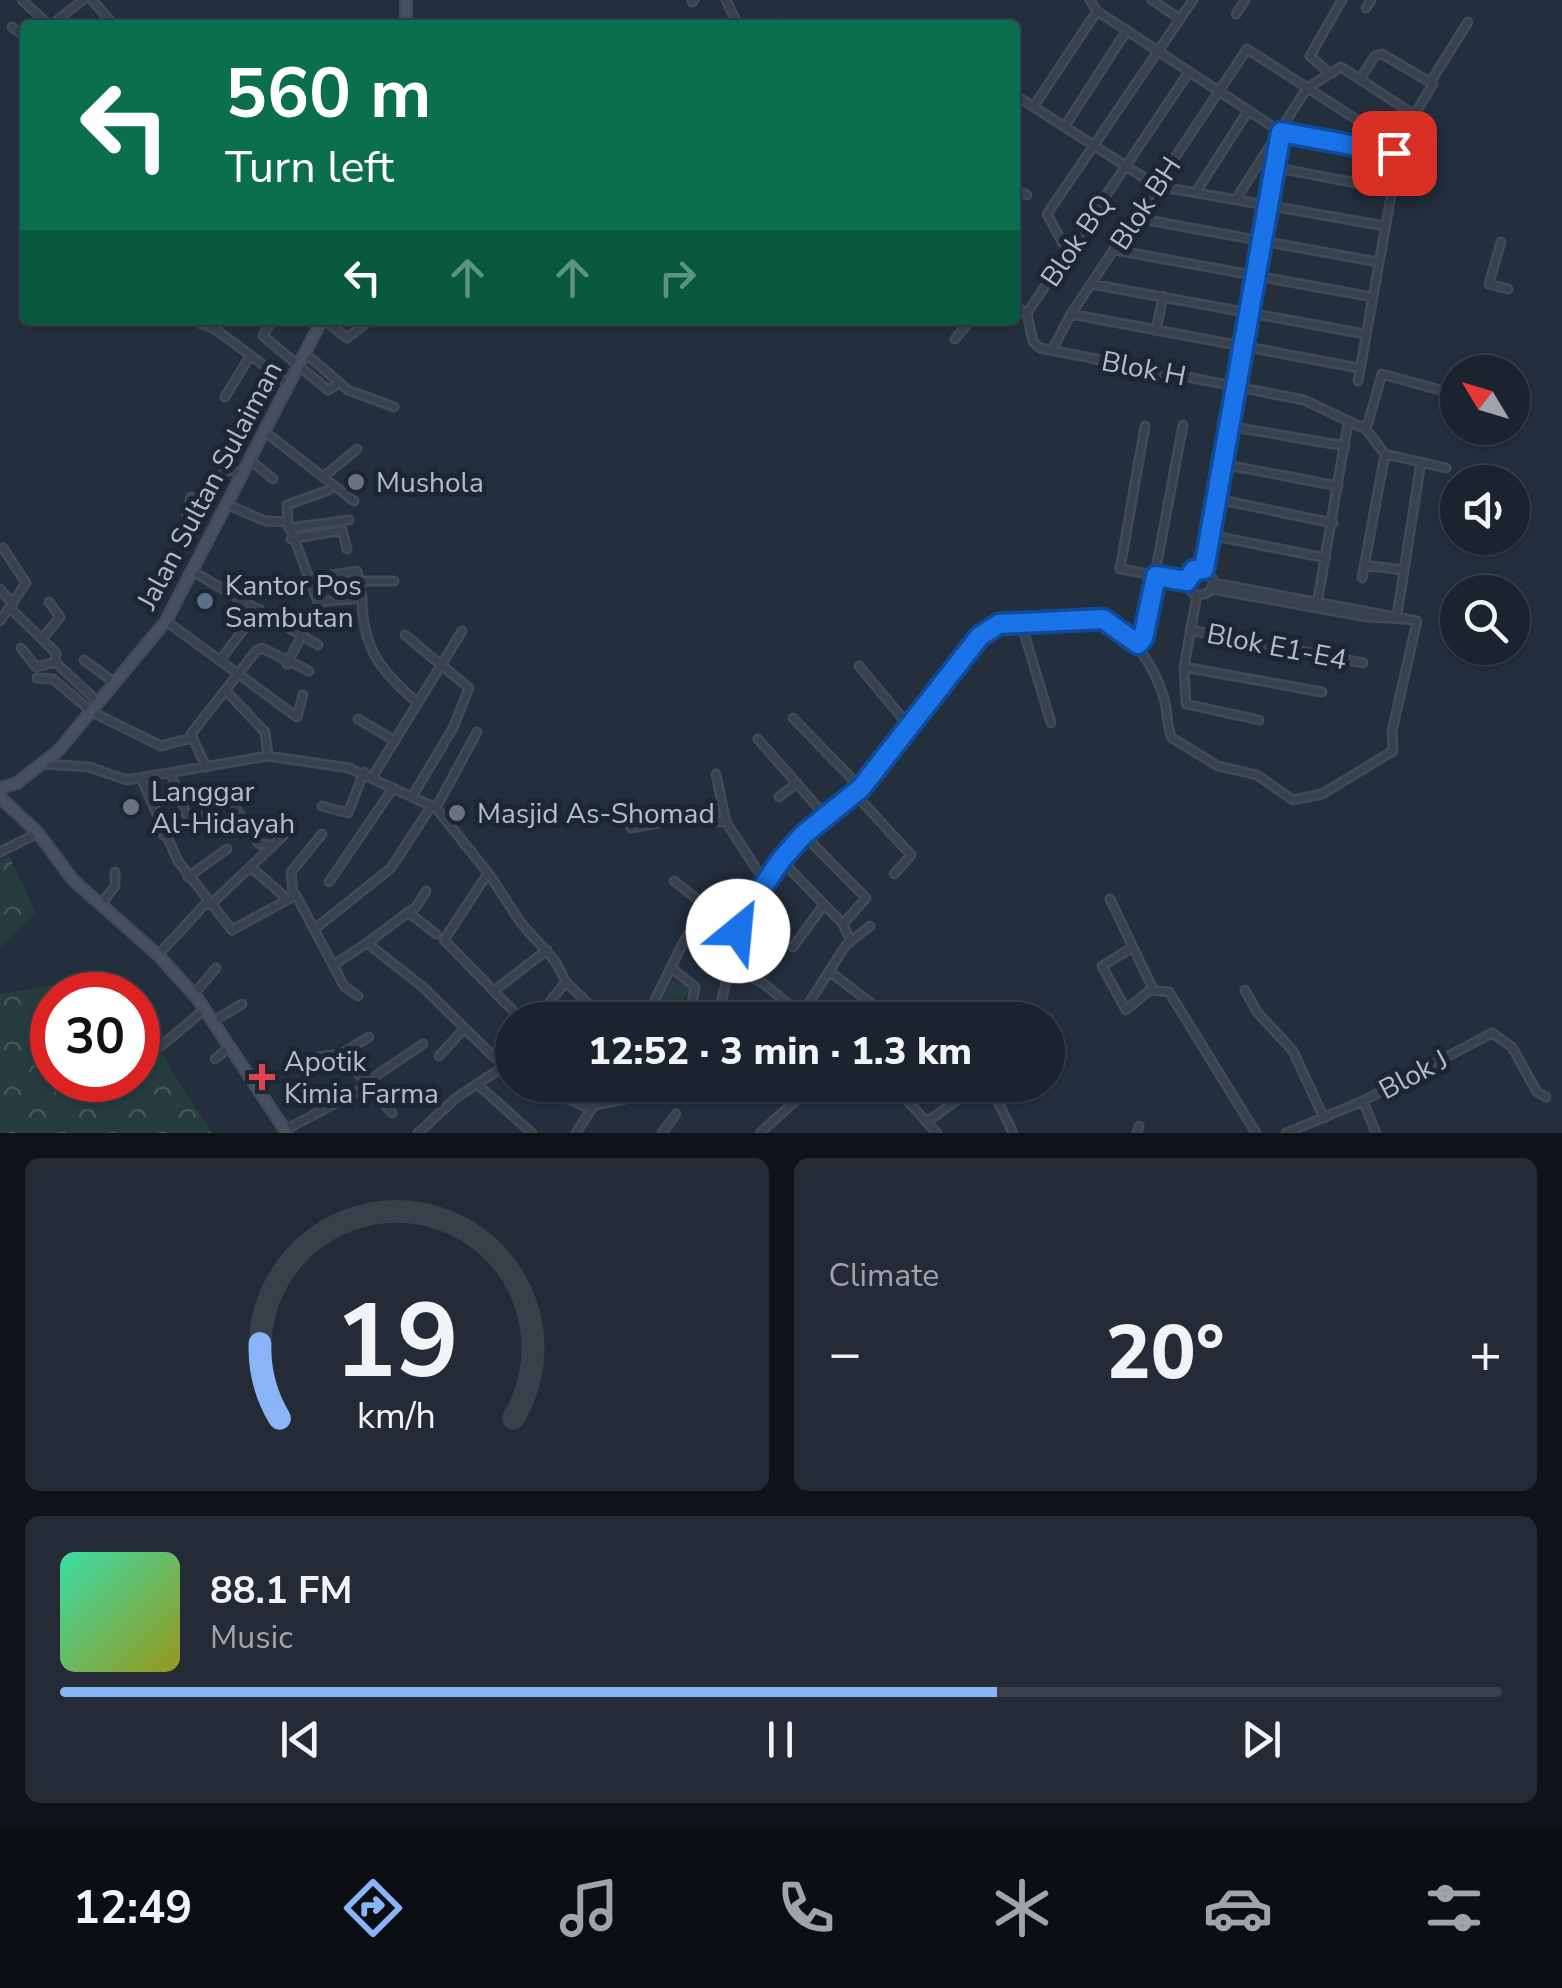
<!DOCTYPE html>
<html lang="en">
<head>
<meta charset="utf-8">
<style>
	body { margin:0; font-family:"Nunito Sans",sans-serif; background:#242b36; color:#f1f3f6; height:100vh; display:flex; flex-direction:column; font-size:38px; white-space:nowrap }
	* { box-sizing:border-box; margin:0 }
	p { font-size:32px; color:#a0a4aa }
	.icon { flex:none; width:55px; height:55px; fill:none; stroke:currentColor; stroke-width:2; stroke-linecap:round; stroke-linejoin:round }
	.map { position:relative; height:1133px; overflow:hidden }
	.details { display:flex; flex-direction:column; gap:25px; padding:25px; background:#0f1319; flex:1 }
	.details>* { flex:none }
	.banner { position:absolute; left:20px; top:20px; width:1000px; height:305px; border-radius:10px; box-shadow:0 2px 8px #0004,0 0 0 2px #39404a; background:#0b6e4f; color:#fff; overflow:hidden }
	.needle { width:65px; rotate:308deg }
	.tools { position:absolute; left:1440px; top:355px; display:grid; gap:20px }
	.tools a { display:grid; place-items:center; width:90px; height:90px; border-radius:50%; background:#1b232e; box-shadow:0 2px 8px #0004,0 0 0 2px #39404a; font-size:50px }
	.speed { position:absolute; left:30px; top:972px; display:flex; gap:20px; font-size:50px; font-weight:700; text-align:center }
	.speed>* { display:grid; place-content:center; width:130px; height:130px; border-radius:50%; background:#1b232e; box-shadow:0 2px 8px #0004,0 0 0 2px #39404a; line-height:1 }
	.speed .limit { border:15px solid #d22; background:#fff; color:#111 }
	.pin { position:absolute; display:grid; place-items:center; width:85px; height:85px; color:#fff; margin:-42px; border-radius:20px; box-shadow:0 5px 15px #0006 }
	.me { position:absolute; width:110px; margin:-55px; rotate:28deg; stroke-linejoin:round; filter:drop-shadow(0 0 8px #0008) }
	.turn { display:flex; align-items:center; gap:35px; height:210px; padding:0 40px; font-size:45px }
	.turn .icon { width:130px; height:130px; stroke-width:2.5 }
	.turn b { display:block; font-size:70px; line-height:85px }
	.lanes { display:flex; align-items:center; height:95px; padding:0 40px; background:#0003; justify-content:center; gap:50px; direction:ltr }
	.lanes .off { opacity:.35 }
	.big { font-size:75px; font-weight:800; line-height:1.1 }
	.details .tile { flex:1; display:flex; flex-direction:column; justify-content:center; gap:15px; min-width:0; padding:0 35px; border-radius:15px; background:#242b36 }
	.details .dial { align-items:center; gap:0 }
	.dial svg { height:260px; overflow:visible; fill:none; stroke:#39404a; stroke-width:7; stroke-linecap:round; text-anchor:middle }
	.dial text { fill:#f1f3f6; stroke:none }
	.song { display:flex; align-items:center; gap:30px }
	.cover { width:120px; height:120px; border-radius:15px; background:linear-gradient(135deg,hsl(160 70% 55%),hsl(60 70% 35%)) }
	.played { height:10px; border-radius:5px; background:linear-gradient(90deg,#8ab4f8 65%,#39404a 65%) }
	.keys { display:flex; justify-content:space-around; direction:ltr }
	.heat { display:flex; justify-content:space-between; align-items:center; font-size:55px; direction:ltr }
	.details .tiles { flex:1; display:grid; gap:25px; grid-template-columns:1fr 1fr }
	.tile:last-child { grid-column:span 2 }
	.trip { position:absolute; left:495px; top:1002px; width:570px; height:100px; border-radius:50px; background:#1b232e; box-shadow:0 2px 8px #0004,0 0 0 2px #39404a; font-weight:800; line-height:100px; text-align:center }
	.dock { display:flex; height:160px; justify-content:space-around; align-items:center; background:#0b0e12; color:#a0a4aa }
	.dock .icon { width:70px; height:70px }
	.dock .active { color:#8ab4f8 }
	.dock b { font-size:45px; color:#f1f3f6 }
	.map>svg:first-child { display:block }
	.green { fill:#263c3f }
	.forest { fill:url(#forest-crowns) }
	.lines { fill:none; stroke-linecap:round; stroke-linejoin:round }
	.minor-casing { stroke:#414a57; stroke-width:11 }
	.secondary-casing { stroke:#414a57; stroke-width:14 }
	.minor { stroke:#38414e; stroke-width:6 }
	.secondary { stroke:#465061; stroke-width:9 }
	.route-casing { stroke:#114b97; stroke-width:25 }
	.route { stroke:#1a73e8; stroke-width:18 }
	.worship-dot { fill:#6b7280; stroke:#1d2633; stroke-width:4 }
	.service-dot { fill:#5c6f8a; stroke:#1d2633; stroke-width:4 }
	.health-dot { fill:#e0444e; stroke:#1d2633; stroke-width:4 }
	.labels { text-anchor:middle; stroke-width:10; stroke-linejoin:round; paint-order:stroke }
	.street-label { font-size:28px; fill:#b4bcc9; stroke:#1d2633 }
	.poi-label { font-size:28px; fill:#b4bcc9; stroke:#1d2633; text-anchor:start }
</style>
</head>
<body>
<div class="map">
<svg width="1562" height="1133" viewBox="0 0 1562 1133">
	<defs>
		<pattern id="forest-crowns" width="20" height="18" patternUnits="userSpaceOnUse" patternTransform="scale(2.5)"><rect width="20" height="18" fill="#263c3f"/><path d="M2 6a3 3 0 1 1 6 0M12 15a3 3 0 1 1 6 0" fill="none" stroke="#435659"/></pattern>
	</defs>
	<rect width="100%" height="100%" fill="#242f3e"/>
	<path class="green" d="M673,980L690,989L672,1018L656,1009Z"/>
	<path class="forest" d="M9,856L36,913L0,948V860Z
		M61,983L74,995H52V1080H138V1017L212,1133H0V994Z"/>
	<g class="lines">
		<defs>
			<path id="minor" d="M22,0L49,25
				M92,0L114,25
				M726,0L738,25
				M1090,0L1097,11L1281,132L1394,153
				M1152,0L1180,19
				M692,2L694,0
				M1366,8L1371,0
				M1236,14L1245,0
				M51,25L83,0
				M780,25L782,23
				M12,27L25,37
				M1330,74L1310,56L1342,0
				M1431,81L1468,22
				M1015,95L1157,186L1385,226
				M1034,106L1097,11
				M1065,126L1127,30
				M1258,164L1392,190
				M1015,190L1027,195
				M1196,192L1248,111
				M1236,199L1307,88L1341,67L1413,114
				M1136,218L1378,262
				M1501,242L1489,284L1508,289
				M1115,250L1372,297
				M1068,253L1047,214L1193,0
				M1091,284L1365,334
				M1015,307L1027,313
				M1027,313L1033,342L1040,348L1304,400L1361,427L1368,423L1382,374L1458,395
				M1027,313L1189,72
				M1071,314L1359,368
				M191,320L215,329L289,384
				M272,320L263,336L328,390L339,383
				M324,320L347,338L370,320
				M1156,331L1163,296
				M955,339L971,320
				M1052,350L1071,314L1247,49L1396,145
				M305,353L348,390L394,407
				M1358,381L1396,168V145L1433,84L1382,54L1375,56L1360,79
				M225,397L250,356
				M1145,426L1120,569L1187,581
				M1228,426L1345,446
				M1364,427L1385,454
				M264,431L354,501
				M249,459L273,479
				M1222,464L1338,486
				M323,477L357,449
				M191,497L187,514L199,518L223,473L230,470L242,474
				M1216,499L1333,523
				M226,504L265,521L288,522L318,602L362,598C362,648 381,672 418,703
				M288,522L287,505L329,490
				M289,528L349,520
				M1210,535L1326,558
				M291,539L342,530L347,549
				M1364,565L1403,570
				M1187 582a13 13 0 1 1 26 0a13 13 0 1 1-26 0Z
				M1204,569L1281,132
				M194,572L318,645
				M1362,578L1385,454L1446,468
				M307,579L357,571L362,598
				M361,581H394
				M0,589L13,604
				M1212,589L1367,617L1402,619
				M1197,595L1184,667L1186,704L1259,720
				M1317,604L1348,423
				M10,608L56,653L55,662L99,703
				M1397,615L1421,462
				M0,621L26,583L3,548
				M166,621L297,717L303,695
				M1022,626L1051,723
				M1190,630L1363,663
				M405,635L469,688L453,728L413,795
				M42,639L60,617L49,602
				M1138,644L1143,638L1183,425
				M21,648L36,667L55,662
				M221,659L259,609
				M84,660L115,683
				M287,664L301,637
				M859,666L909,726
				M1184,667L1322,692
				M37,678L53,679L92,712L161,746L191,738
				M227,692L265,732L268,756
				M793,718L861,788
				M358,719L395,741
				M758,739L827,818
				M44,764L89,767L127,780L268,756L349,768L436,808L488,873L444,940L522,1020
				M206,767L191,734L256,651L262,648L309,671
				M171,774L189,821
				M716,774L726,822L765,882
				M373,776L462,631
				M141,778L178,861L232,930L296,895L333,965L367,943L424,988L492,1055L512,1070
				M855,794L911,855L894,874
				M779,797L797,783
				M322,806L348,813L364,772
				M436,808L477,732
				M631,828L667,821L726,822
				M163,835L229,798L259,844L273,845
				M804,835L866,898L843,924
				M0,852L38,833
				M781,860L843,924L850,940
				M253,869L285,897
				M489,874L521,923L555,961L566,982L590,1005L628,1020
				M188,877L227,849
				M674,881L738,931
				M329,882L393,788
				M293,893L291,872L322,834
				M1110,899L1153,989
				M102,903L115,886V872
				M210,905L285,834
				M408,912L436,934
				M317,927L391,868L432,805
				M367,943L417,906L426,891
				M793,947L823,906
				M1133,947L1102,966L1126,1010L1150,990L1169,992L1256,1133
				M158,955L207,902
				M333,965L344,986L358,996
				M731,967L763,983L807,1020
				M674,970L695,987L690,1014
				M829,971L893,1020
				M495,990L547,950
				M1245,990L1257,1012L1293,1051L1324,1118
				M194,994L216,968
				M544,1020L551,1000L566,982
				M581,1020L590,1005
				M645,1020L685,939L707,909
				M717,1020L740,923L756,895L803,835L861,788L980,635L991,627L1106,619C1135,639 1153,663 1164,698C1168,711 1166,726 1172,738L1218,766L1257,775L1293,800L1322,794L1393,751L1392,731L1417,621L1214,583
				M798,1020L846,945L870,926
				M214,1021L242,1004
				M369,1037L341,1054L392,1113
				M1048,1044L1057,1034L1048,1018
				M161,1046L205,1009
				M439,1056L465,1028
				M318,1057L341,1054
				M215,1059L229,1047
				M365,1083L423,1044
				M477,1084L532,1133
				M536,1085L586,1107L649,1094L666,1085
				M694,1085L703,1091
				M893,1085L937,1133
				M990,1085L1013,1133
				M1363,1101L1376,1133
				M928,1121L978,1085
				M285,1130L366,1087
				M418,1133L456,1098L512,1061
				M576,1133L607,1085
				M662,1133L676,1114
				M760,1133L813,1085
				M1137,1133L1139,1126
				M1286,1133L1363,1101L1492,1033L1512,1047L1537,1092L1546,1097"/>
			<path id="secondary" d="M406,0V25
				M0,788L17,783L58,751L166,621L322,320
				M0,797L38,833L73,880L158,955L197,998L287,1133"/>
		</defs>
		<use href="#minor" class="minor-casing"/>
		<use href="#secondary" class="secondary-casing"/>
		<use href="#minor" class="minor"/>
		<use href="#secondary" class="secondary"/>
	</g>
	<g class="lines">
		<defs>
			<path id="route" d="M738,931L745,913L781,860L803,835L861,788L980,636L999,624L1103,619L1138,644L1143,638L1156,576L1187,581L1194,570L1204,569L1281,132L1394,153"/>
		</defs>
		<use href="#route" class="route-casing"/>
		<use href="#route" class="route"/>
	</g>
	<g class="worship-dot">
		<circle cx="356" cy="482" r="10"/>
		<circle cx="131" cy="807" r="10"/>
		<circle cx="457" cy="813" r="10"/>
	</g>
	<circle class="service-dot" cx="205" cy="601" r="10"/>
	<path class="health-dot" d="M257 1062h10v10h10v10h-10v10h-10v-10h-10v-10h10z"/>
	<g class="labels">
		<g class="street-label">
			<text transform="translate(1145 203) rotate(-57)" y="10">Blok BH</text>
			<text transform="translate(1076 240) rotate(-56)" y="10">Blok BQ</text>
			<text transform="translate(1144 368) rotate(11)" y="10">Blok H</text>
			<text transform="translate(209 485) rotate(-62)" y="10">Jalan Sultan Sulaiman</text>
			<text transform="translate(1277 646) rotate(11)" y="10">Blok E1-E4</text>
			<text transform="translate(1413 1074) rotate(-28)" y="10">Blok J</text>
		</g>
		<g class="poi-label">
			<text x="376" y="492">Mushola</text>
			<text x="225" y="595">Kantor Pos<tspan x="225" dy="32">Sambutan</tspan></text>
			<text x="151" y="801">Langgar<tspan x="151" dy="32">Al-Hidayah</tspan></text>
			<text x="477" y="823">Masjid As-Shomad</text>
			<text x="284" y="1071">Apotik<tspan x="284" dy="32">Kimia Farma</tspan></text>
		</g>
	</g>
</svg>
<div class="tools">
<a><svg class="needle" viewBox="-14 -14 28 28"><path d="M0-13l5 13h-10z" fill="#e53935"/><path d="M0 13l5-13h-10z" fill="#a0a4aa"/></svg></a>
<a><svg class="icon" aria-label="sound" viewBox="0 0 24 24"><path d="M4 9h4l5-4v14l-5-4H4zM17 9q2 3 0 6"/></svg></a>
<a><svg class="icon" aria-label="search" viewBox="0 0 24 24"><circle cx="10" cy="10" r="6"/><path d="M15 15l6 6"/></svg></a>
</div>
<div class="speed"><div class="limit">30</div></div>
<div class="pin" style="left:1394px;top:153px;background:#d93025"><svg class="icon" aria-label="arrive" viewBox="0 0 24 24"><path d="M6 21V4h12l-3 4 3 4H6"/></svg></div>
<svg class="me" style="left:738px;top:931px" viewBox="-20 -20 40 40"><circle r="19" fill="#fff"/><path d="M0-13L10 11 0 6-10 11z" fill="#1a73e8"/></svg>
<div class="trip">12:52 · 3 min · 1.3 km</div>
<div class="banner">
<div class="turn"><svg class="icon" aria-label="left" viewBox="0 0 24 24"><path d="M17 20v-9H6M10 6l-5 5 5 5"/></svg><div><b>560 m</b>Turn left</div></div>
<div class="lanes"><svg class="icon" aria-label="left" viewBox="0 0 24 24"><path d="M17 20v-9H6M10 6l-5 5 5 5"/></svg><svg class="icon off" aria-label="ahead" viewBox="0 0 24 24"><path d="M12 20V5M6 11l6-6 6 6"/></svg><svg class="icon off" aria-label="ahead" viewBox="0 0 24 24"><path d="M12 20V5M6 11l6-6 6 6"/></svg><svg class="icon off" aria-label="right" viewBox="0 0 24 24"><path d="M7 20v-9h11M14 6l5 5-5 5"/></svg></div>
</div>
</div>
<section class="details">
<div class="tiles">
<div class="tile dial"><svg viewBox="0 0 100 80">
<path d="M14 69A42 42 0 1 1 86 69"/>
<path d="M14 69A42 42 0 0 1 8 46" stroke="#8ab4f8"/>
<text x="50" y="56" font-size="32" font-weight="700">19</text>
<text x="50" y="72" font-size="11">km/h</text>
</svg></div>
<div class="tile"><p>Climate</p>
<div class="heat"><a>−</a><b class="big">20°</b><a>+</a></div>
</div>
<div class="tile">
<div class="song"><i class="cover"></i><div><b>88.1 FM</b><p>Music</p></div></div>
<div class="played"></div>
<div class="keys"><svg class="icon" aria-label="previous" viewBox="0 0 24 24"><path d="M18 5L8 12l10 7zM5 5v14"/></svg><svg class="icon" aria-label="pause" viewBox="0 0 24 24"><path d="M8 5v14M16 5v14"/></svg><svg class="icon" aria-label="next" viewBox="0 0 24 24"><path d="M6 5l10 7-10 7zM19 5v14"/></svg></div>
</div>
</div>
</section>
<nav class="dock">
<b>12:49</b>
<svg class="icon active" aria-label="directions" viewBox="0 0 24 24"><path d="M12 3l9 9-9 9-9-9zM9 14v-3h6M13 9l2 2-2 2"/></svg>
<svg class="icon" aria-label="music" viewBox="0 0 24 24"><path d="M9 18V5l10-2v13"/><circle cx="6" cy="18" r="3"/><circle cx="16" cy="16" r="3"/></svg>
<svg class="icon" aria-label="phone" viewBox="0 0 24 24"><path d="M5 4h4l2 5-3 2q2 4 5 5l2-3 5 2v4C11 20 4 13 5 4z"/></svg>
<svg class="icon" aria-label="climate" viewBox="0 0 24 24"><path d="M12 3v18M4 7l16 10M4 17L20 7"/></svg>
<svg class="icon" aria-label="car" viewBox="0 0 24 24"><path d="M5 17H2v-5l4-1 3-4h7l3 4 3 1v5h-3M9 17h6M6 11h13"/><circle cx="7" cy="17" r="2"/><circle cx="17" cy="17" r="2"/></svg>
<svg class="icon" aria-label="filters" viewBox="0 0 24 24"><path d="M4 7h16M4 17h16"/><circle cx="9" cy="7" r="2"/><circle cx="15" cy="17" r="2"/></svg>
</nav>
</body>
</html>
